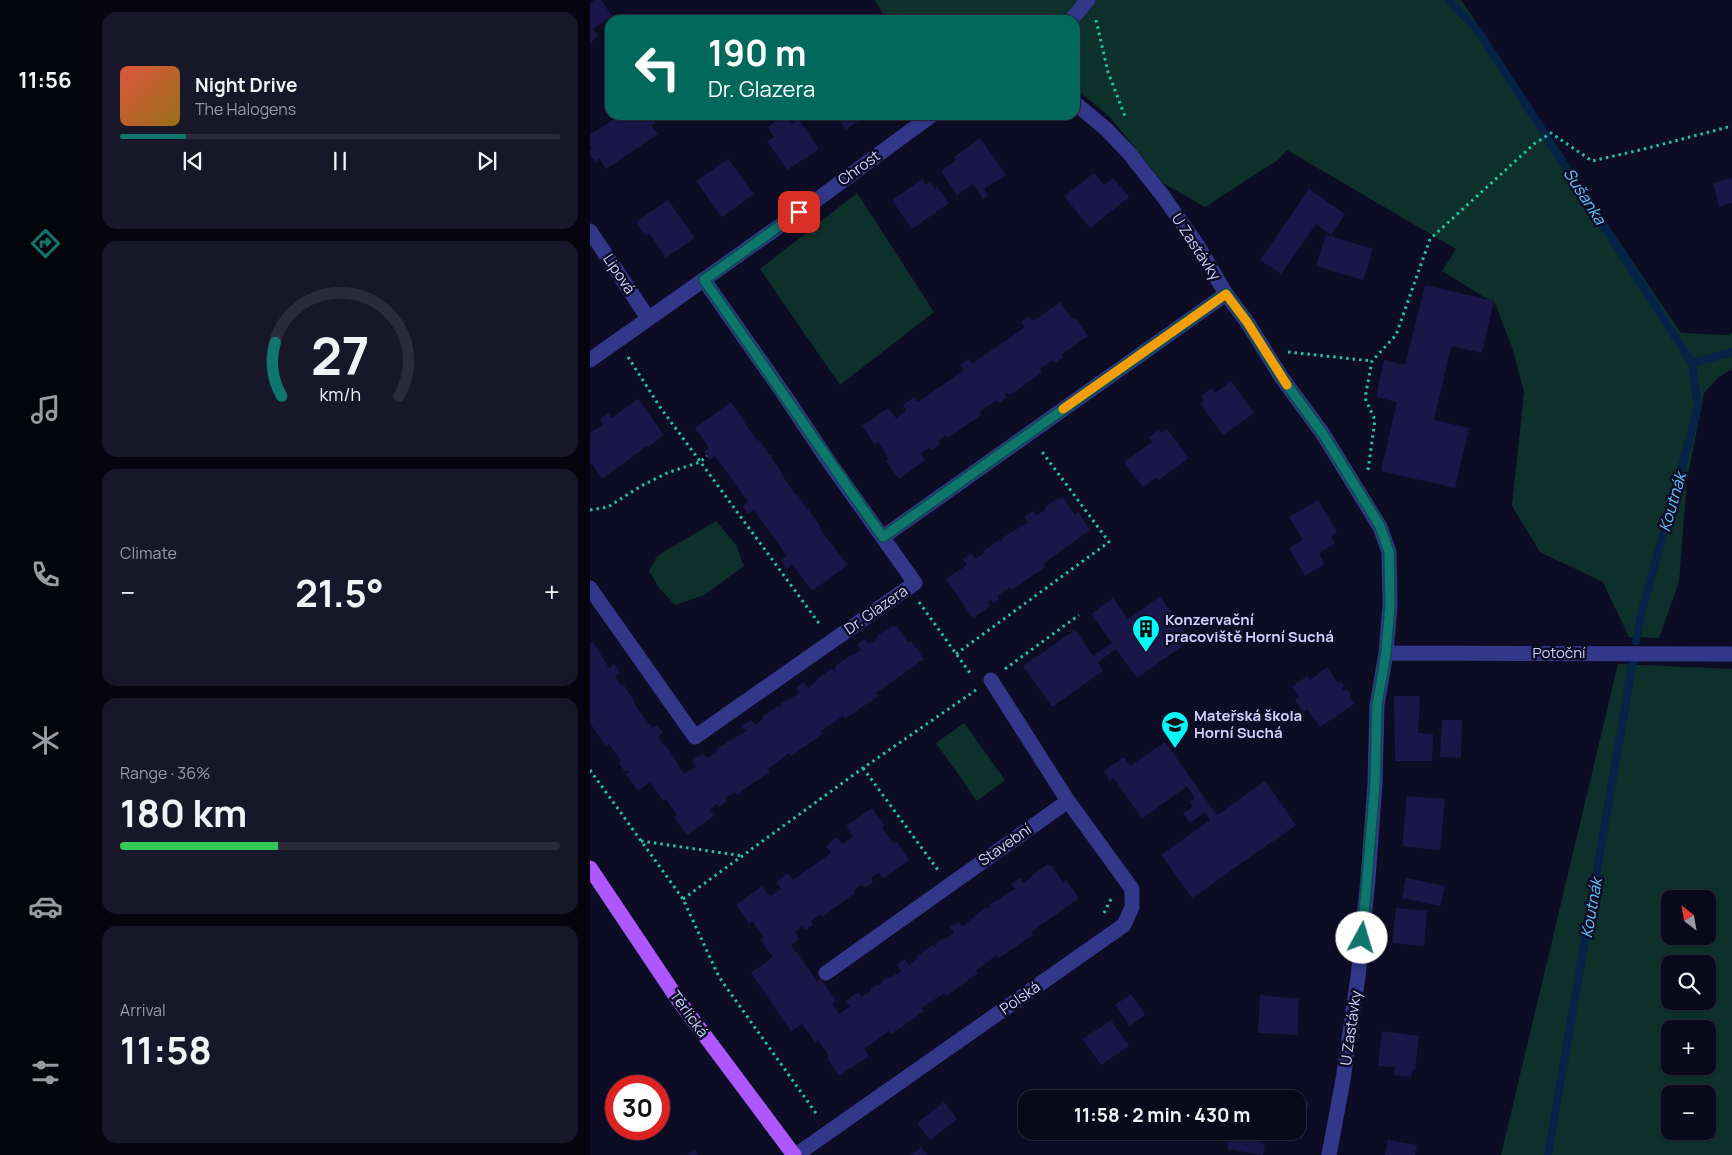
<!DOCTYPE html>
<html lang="en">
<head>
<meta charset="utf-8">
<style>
	body { margin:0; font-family:Manrope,sans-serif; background:#181729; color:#f1f3f6; height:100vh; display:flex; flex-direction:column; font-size:19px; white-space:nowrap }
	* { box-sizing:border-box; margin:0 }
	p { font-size:16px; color:#999aa3 }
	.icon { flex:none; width:28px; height:28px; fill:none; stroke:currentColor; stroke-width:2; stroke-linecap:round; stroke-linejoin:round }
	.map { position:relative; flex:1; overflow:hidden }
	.drawer { display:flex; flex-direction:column; gap:12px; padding:12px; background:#06050f; width:500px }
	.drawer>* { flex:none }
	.guide { position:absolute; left:15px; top:15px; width:475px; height:105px; border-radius:15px; box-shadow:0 1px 4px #0004,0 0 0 1px #2a2a3b; background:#00695c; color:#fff; overflow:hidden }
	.needle { width:32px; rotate:329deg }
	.fabs { position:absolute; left:1071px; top:890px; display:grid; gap:10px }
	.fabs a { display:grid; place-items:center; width:55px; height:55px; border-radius:10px; background:#0a091c; box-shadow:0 1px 4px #0004,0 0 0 1px #2a2a3b; font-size:25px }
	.speed { position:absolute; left:15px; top:1075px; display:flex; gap:10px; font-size:25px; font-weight:700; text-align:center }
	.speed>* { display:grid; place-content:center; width:65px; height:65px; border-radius:50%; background:#0a091c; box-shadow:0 1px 4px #0004,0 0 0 1px #2a2a3b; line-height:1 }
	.speed .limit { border:8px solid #d22; background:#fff; color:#111 }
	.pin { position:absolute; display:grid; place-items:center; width:42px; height:42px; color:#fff; margin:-21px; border-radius:10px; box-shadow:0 2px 8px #0006 }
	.me { position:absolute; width:55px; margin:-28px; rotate:6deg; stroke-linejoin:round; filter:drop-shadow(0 0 4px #0008) }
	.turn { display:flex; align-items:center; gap:18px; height:105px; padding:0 20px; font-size:22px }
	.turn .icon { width:65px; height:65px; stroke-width:2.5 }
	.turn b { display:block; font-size:35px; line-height:42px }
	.big { font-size:38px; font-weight:700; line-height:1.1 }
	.drawer .widget { flex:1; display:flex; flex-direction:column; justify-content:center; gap:8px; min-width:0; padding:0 18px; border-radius:15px; background:#181729 }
	.drawer .dial { align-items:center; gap:0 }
	.dial svg { height:130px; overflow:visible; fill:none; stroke:#2a2a3b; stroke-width:7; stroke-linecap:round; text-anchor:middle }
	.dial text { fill:#f1f3f6; stroke:none }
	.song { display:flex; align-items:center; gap:15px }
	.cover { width:60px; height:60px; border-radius:8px; background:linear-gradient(135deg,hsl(10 70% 55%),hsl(40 70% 35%)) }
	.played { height:5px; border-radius:2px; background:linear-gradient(90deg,#0f766e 15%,#2a2a3b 15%) }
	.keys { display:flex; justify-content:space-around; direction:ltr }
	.heat { display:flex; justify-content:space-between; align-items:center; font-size:28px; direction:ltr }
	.charge { height:8px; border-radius:4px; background:linear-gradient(90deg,#34c759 36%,#2a2a3b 0) }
	.trip { position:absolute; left:428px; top:1090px; width:288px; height:50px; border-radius:15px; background:#0a091c; box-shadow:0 1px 4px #0004,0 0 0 1px #2a2a3b; font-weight:700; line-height:50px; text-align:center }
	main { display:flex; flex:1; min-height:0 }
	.tabs { display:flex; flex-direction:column; width:90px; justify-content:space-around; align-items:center; background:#04040b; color:#999aa3 }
	.tabs .icon { width:35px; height:35px }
	.tabs .active { color:#0f766e }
	.tabs b { font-size:22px; color:#f1f3f6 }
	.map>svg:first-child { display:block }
	.green { fill:#0e302b; fill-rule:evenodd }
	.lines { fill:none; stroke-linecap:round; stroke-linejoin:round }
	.stream { stroke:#042346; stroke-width:8 }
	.building { fill:#1b1648 }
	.path { stroke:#21c2a7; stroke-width:3; stroke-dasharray:2.5 4; stroke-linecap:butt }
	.minor { stroke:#323789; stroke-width:15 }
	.major { stroke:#af57ff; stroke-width:15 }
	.route-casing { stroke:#0a4d48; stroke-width:12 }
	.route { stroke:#0f766e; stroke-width:9 }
	.slow { stroke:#f59e0b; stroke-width:9 }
	.labels { text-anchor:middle; stroke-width:5; stroke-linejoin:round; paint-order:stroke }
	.street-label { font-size:15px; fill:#d0d0ff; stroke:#0d0c25 }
	.poi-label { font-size:15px; font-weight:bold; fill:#d0d0ff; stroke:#0d0c25; text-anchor:start }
	.water-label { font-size:16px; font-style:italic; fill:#5ec5ff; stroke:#0d0c25 }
</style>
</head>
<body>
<main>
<nav class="tabs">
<b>11:56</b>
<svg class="icon active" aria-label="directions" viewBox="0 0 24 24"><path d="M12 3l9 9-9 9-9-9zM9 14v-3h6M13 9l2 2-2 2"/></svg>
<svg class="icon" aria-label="music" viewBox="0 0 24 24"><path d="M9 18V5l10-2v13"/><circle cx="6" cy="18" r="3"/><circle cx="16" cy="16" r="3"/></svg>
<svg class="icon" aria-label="phone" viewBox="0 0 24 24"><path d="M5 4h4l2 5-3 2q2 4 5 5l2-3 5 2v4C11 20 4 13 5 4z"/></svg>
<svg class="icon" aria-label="climate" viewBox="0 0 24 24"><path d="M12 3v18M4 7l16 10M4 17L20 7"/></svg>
<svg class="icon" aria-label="car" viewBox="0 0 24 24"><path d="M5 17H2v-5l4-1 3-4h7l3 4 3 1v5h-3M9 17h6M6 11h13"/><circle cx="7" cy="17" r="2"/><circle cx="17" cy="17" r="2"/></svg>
<svg class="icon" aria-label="filters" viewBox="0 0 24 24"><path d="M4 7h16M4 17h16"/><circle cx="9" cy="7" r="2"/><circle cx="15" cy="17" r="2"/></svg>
</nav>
<section class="drawer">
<div class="widget">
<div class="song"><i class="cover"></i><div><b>Night Drive</b><p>The Halogens</p></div></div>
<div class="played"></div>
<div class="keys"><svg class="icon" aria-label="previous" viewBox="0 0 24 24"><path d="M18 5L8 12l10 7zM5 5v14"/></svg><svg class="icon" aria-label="pause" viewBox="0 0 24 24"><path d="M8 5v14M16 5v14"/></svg><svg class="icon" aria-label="next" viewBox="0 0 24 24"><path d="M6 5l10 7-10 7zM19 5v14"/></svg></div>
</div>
<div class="widget dial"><svg viewBox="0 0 100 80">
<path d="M14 69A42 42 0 1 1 86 69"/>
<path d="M14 69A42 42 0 0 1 10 36" stroke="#0f766e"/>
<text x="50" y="56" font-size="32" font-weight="700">27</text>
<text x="50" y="72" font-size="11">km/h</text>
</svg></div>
<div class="widget"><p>Climate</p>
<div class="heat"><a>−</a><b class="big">21.5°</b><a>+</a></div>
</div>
<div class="widget"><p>Range · 36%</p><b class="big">180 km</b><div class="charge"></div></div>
<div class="widget"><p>Arrival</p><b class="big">11:58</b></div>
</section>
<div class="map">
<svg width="1142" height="1155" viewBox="0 0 1142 1155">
	<rect width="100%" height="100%" fill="#0d0c25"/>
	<path class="green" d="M285,0H871L896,36L1014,219L1091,333L1138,335L1142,333V369L1129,377L1114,393L1097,480L1089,582L1069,638L1039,637L1013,582L950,552L922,506L934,392L922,347L904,301L899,300L852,271L866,249L697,150L688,160L615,207L573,183L520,117L485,88V20H297Z
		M267,193L344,312L250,385L170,269Z
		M126,521L146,545L154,566L114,595L85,605L70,589L59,571L67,556Z
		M1028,664L1142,669V1155H911ZM1080,899H1118V936H1080ZM1080,964H1118V1001H1080ZM1080,1029H1118V1066H1080ZM1080,1094H1118V1131H1080Z
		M374,723L415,780L387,801L346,743Z"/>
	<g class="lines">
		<path class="stream" d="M859,0L889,32L1102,363L1142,352
			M1046,641L1052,611L1108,407L1102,363
			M958,1155L1043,661"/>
	</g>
	<path class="building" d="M5,0H11L22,16L3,29L8,36L0,43V3Z
		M30,115H61L66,123L61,125L68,134L16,169L9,158L5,162L0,155V149L2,148L0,145V135Z
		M195,115L202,124L208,119L229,149L197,170L177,141L184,137L178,127Z
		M245,115H277L256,130Z
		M390,138L416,175L394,189L398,195L393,199L383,184L367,195L351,171L366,160L364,157Z
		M138,159L164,194L132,217L106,181Z
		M504,173L514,185L523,178L539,197L500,228L474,196Z
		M1142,178V203L1129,207L1123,183Z
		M332,179L336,185L340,182L345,189L347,187L359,203L322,229L302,200Z
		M719,189L755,214L741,235L726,224L691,274L670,260Z
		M78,200L105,238L76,258L60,234L56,236L46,222Z
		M736,235L783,249L773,280L726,266Z
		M835,285L904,301L892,353L861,346L844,420L879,428L865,488L791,471L807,402L786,397L794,360L815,365Z
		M470,302L482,319L485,318L498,336L472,354L473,357L465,363L463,360L450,369L452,372L420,395L417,392L415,394L417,397L409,403L407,400L389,412L391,415L358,438L356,435L348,441L350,444L341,450L339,448L331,453L335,460L309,479L296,461L299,459L288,442L285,445L272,426L298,408L306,418L316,411L313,405L324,397L328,402L374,370L370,365L378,359L382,364L435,327L431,322L439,316L443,321Z
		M641,381L664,413L633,435L610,403L614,400L611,396L621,388L625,393Z
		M48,399L74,435L58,447L57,446L12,479L2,464H0V433L13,424L10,419L18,413L22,418Z
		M141,402L167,441L169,440L180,456L181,454L183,456L181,457L192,473L191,474L206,495L207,494L218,510L220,509L221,510L219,511L231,527L229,528L258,565L222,591L202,564L197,569L191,560L197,556L164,510L158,514L153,506L158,502L125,456L120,460L114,452L119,448L105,428Z
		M577,429L599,458L569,480L567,477L553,487L534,462L562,442L559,437L569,430L571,433Z
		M470,497L471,499L473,497L485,515L488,512L500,530L453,564L455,567L422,590L420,587L407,596L409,599L403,603L401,600L398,602L400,606L383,618L356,579L377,565L373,559L381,553L385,559L394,553L393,551L409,540L410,541L413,539L412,538L438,522L434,517L443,511L446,516L455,510L454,508Z
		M728,500L747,532L741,536L745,543L729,554L735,564L715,576L699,548L713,540L699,517Z
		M570,596L601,640L547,678L526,649L508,662L513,671L462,707L433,666L485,630L503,656L522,643L501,614L523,598L538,619Z
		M303,625L304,627L306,626L318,643L321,641L334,659L286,693L288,696L255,719L253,716L231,731L233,734L201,756L199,753L178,769L180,772L163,783L147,795L145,792L135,798L137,801L129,807L127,804L119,810L124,816L97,835L84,817L87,815L76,799L73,801L60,782L48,791L36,774L39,772L37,770L35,772L29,763L31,761L19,744L16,746L0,723V642L2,643L3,642L19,668L24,664L30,673L25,677L31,685L33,684L44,700V703L62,728L67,725L73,733L68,737L74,746L76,745L94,774L106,767L102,761L113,753L117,758L127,752L126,750L135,744L137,745L136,743L156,731L152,726L161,720L165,725L173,719L172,717L188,706L189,708L191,706L190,704L210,693L206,688L214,682L218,688L227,681L226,680L242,668L243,670L246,668L245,666L261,655L262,656L271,650L267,645L275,639L279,644L288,638L287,636Z
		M737,667L748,683L751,681L755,686L752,688L754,691L757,689L761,695L758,696L764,704L730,727L717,709L713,712L705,700L709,697L702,687L717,676L720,680Z
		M804,696H830L828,733L843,734L842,761H805Z
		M852,720H872L871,758L850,757Z
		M575,742L627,815L675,781L706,825L602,898L571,855L620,820L615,812L600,823L593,813L603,807L600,802L605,798L597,786L552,819L524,778L520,781L514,771L534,757L540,766Z
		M817,796L855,799L850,850L812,846Z
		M282,808L295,826L292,828L304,844L307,842L319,860L293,879L289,872L281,878L283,882L275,888L271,885L264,890L265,893L232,917L230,914L221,921L223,925L215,930L212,926L205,932L209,939L201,945L227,981L230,978L246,1000L242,1004L249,1014L260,1006L256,1001L268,992L272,997L281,991L280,989L288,984L289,986L292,983L291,982L299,976L300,978L311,971L307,965L315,959L319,965L327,959L326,957L342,945L344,947L346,946L345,944L353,938L354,940L364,933L360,927L369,922L372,927L396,907L397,909L400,907L399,905L425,889L421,884L430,878L434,883L442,877L441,876L458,864L459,866L461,865L473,882L476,880L489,898L441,932L443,935L409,958L407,955L386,970L388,973L370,986L356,996L354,993L332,1008L334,1011L316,1024L301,1034L299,1031L274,1049L279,1056L249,1076L237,1058L239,1056L228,1040L225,1042L212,1024L201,1031L161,973L183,957L170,939L174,937L162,921L159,923L146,905L172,886L180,896L191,889L186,882L198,873L203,880L241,853L236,846L247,837L252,844L263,837L256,826Z
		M816,878L855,886L850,906L812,898Z
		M806,908L837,911L834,946L802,943Z
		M541,994L555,1015L540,1026L525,1005Z
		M670,995L709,999L707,1035L668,1033Z
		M521,1020L539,1046L511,1065L493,1039Z
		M792,1031L829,1036L825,1070H822L821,1077L804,1075L805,1067L788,1066Z
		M685,1096L701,1098V1099H684Z
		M706,1100L719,1102L712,1139L680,1132L706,1131Z
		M354,1102L367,1119L340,1140L327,1123Z
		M640,1136L675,1143L673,1155L637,1149Z
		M798,1140L827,1145L825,1155H795Z
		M331,1147L338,1155H321Z
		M104,1150L108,1155H97Z"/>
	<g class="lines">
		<path class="path" d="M506,20L518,72L536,119
			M698,352L782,361
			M38,357L70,407L231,626
			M778,470L785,420L775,398L782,361L806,335L840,239L944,144L961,133L1002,161L1054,149L1142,126
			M0,510L18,507L51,486L77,473L110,462L117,456
			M329,602L382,676
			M366,654L519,542L450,449
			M415,669L489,615
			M273,768L348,870
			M0,770L93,899L129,977L228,1116
			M51,841L153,856
			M93,899L273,768L386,690
			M514,913L521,899"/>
		<path class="minor" d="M481,20L498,0
			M485,103L516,129L539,153L573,196L608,246L636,294L657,322L692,378L733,434L790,527L799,552L800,605L796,653L787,705L785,783L778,879L768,977L753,1080L739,1155
			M0,231L58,318
			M0,360L225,201L342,115
			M293,537L636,294
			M0,588L105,737L325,583L237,459L193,393L114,280
			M796,653L1142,654
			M236,973L478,801L401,680
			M206,1155L534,925L542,907V889L478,801"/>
		<path class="major" d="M0,868L89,1001L204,1155"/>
	</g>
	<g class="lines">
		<defs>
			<path id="route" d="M209,212L114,280C174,365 232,452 293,537L636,294L657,322L692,378L733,434L790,526L799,552L800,604L796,653L787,705L785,783L772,938"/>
		</defs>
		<use href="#route" class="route-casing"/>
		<use href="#route" class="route"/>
		<path class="slow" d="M473,409L636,294L657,322L697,385"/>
	</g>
	<defs>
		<symbol id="building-pin" viewBox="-11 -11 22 30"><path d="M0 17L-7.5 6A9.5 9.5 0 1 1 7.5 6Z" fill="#00fbfa" stroke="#0d0c25"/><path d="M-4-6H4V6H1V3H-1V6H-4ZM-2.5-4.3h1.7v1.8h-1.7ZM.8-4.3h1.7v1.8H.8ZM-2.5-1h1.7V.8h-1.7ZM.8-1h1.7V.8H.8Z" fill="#111"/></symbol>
		<symbol id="school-pin" viewBox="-11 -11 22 30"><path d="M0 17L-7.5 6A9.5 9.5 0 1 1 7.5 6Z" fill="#00fbfa" stroke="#0d0c25"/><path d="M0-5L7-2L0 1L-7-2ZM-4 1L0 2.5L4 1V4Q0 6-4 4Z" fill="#111"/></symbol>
	</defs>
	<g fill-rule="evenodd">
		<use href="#building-pin" x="540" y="613" width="32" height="43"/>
		<use href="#school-pin" x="569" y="709" width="32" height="43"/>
	</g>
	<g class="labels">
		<g class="street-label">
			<text transform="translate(269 168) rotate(-36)" y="5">Chrost</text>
			<text transform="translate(606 247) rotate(57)" y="5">U Zastávky</text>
			<text transform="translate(29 274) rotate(56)" y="5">Lipová</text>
			<text transform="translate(286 610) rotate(-35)" y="5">Dr. Glazera</text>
			<text x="969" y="658">Potoční</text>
			<text transform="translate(415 845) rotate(-35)" y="5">Stavební</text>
			<text transform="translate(430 998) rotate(-35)" y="5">Polská</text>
			<text transform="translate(99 1014) rotate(54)" y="5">Těrlická</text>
			<text transform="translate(761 1028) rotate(-82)" y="5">U Zastávky</text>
		</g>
		<g class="poi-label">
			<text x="575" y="625">Konzervační<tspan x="575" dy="17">pracoviště Horní Suchá</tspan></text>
			<text x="604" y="721">Mateřská škola<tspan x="604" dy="17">Horní Suchá</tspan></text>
		</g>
		<g class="water-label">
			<text transform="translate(995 196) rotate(57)" y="6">Sušanka</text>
			<text transform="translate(1082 502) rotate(-74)" y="6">Koutnák</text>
			<text transform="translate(1001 908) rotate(-80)" y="6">Koutnák</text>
		</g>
	</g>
</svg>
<div class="fabs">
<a><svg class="needle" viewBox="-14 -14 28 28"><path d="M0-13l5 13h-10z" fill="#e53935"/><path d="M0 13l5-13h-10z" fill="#999aa3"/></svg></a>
<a><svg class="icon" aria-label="search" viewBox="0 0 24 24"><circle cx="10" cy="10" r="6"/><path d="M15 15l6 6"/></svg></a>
<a>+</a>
<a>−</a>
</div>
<div class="speed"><div class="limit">30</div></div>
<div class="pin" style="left:209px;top:212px;background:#d93025"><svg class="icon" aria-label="arrive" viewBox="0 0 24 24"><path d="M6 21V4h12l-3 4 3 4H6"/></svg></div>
<svg class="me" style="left:772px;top:938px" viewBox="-20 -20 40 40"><circle r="19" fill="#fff"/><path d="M0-13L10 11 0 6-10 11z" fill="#0f766e"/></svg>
<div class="trip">11:58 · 2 min · 430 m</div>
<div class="guide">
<div class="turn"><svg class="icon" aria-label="left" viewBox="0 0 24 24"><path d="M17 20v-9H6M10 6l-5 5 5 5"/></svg><div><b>190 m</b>Dr. Glazera</div></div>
</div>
</div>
</main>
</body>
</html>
